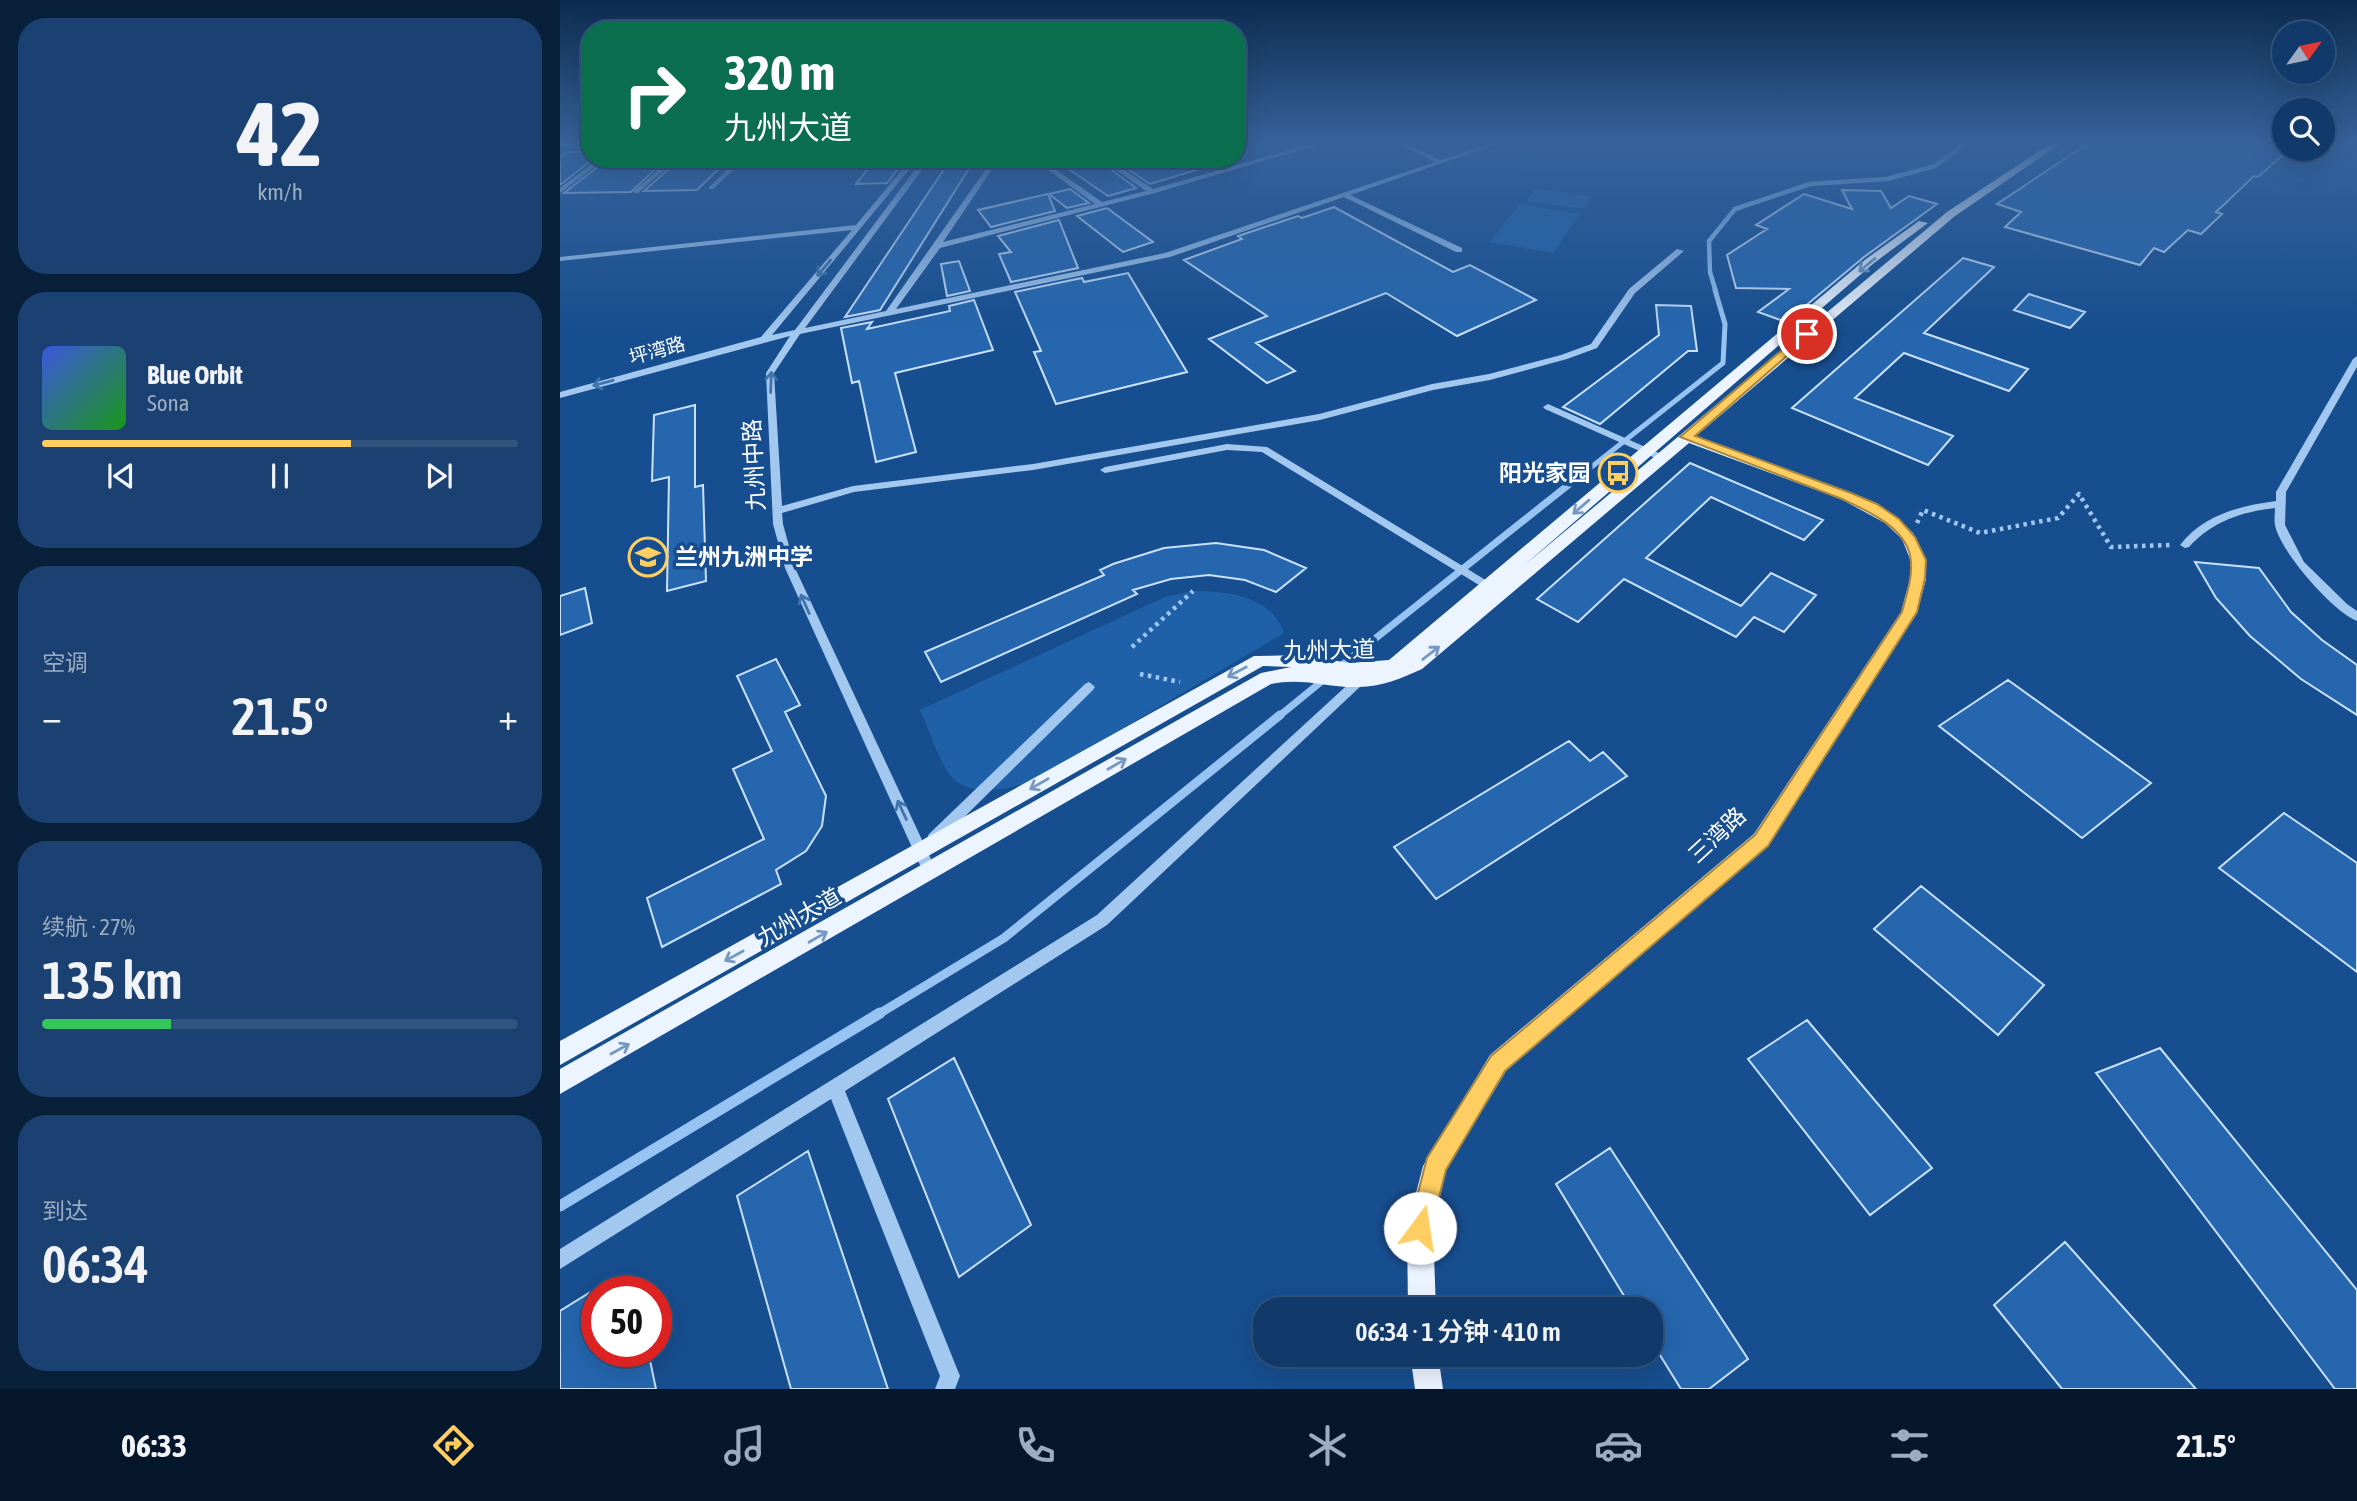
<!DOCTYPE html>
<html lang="zh">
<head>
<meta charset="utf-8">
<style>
	body { margin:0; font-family:"Asap Condensed","Noto Sans SC",sans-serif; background:#1a4171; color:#f1f3f6; height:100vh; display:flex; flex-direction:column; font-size:26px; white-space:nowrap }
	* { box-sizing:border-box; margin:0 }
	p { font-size:23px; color:#9cadc1 }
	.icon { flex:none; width:38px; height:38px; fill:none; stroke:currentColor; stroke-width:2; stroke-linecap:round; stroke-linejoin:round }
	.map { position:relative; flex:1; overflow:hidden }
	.drawer { display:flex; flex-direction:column; gap:18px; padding:18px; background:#09203b; width:560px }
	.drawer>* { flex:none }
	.top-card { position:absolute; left:21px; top:21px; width:665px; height:147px; border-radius:28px; box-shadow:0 7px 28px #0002,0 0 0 2px #30547e; background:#0b6e4f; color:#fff; overflow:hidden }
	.needle { width:46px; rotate:57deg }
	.controls { position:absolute; left:1712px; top:21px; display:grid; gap:14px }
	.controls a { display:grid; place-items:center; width:63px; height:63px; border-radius:50%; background:#113a6b; box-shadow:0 7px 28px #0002,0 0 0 2px #30547e; font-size:35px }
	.speed { position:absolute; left:21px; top:1276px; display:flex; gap:14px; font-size:35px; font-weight:700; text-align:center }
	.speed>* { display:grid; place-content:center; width:91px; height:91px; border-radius:50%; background:#113a6b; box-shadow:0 7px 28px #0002,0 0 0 2px #30547e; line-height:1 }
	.speed .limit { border:10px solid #d22; background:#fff; color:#111 }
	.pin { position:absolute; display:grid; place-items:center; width:60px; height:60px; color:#fff; margin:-30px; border:4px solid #fff; border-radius:50%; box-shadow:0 2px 7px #0007 }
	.me { position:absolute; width:77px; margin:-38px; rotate:14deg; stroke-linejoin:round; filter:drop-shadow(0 0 5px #0008) }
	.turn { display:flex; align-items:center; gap:24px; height:147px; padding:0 28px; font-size:32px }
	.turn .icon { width:91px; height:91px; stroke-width:2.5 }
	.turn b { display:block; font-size:49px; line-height:60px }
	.big { font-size:52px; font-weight:600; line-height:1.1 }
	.drawer .widget { flex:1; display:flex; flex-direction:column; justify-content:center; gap:10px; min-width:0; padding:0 24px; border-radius:28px; background:#1a4171 }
	.drawer .dial { align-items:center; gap:0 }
	.dial b { font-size:91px; line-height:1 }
	.song { display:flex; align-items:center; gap:21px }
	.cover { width:84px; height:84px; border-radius:10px; background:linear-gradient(135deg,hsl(230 70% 55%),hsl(120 70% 35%)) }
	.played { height:7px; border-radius:4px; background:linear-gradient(90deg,#ffce62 65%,#30547e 65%) }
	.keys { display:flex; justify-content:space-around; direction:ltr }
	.heat { display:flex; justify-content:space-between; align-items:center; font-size:38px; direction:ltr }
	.charge { height:10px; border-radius:5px; background:linear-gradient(90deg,#34c759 27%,#30547e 0) }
	.trip { position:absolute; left:693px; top:1297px; width:410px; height:70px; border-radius:28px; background:#113a6b; box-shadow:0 7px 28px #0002,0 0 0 2px #30547e; font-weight:600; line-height:70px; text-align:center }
	.menu { display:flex; height:112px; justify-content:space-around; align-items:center; background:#07172b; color:#9cadc1 }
	.menu .icon { width:49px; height:49px }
	.menu .on { color:#ffce62 }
	.menu b { font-size:32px; color:#f1f3f6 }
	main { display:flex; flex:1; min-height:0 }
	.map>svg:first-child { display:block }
	.green { fill:#1f61a9 }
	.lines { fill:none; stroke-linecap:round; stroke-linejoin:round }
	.stream-far4 { stroke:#96c3f2; stroke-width:4.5 }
	.stream-far3 { stroke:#96c3f2; stroke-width:5 }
	.stream-far2 { stroke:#96c3f2; stroke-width:7 }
	.stream-far1 { stroke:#96c3f2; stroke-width:9 }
	.stream { stroke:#96c3f2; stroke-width:11 }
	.building { fill:#2566ae; stroke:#cae1fb; stroke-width:2 }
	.path { stroke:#a3c8f0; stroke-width:4.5; stroke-dasharray:3.5 4.5; stroke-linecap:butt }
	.minor { fill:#a3c8f0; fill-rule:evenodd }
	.major { fill:#ecf4ff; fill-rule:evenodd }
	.oneway { stroke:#7799c1 }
	.oneway2 { stroke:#4173ac }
	.route { fill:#ffce62; stroke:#a68640; stroke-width:2 }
	.labels { text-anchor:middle; stroke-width:7; stroke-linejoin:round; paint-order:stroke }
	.far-street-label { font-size:19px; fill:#fff; stroke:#174e8f }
	.street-label { font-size:23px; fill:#fff; stroke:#174e8f }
	.poi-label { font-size:23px; font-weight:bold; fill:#fff; stroke:#174e8f; text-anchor:end }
</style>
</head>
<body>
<main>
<section class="drawer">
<div class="widget dial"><b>42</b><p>km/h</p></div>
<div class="widget">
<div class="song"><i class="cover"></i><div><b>Blue Orbit</b><p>Sona</p></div></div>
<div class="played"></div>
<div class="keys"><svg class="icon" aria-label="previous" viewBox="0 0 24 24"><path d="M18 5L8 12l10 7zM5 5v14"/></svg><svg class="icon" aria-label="pause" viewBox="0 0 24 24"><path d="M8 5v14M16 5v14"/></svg><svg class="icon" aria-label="next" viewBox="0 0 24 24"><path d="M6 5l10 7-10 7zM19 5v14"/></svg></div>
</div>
<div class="widget"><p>空调</p>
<div class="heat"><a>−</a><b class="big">21.5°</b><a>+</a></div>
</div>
<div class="widget"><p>续航 · 27%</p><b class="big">135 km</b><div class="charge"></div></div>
<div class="widget"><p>到达</p><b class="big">06:34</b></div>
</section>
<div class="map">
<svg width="1797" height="1389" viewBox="0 0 1797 1389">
	<rect width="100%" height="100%" fill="#174e8f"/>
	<path class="green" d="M975,189L1032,197L1025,209L967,201Z
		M960,204L1020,214L993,253L930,242Z
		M633,591C667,591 712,596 724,633L474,781C451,788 408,799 390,775C379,761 368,727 360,710L605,597Z"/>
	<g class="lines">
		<path class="stream-far4" d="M1156,292L1150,272L1149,241L1175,209L1250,184L1327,179L1375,166L1407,142"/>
		<path class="stream-far3" d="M1015,480L1163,363L1165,324L1155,290"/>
		<path class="stream-far2" d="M777,669L1017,478
			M718,717L767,677"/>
		<path class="stream-far1" d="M317,1015L444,938L720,715"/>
		<path class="stream" d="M0,1206L320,1013"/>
	</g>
	<path class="building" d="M1530,142H1724V149H1730L1698,177L1694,176L1656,212L1662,214L1641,234L1628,230L1604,252L1594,248L1580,265L1445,227L1461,212L1437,204Z
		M7,152H30V159H33L0,185V157Z
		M48,159H106L71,192L4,193Z
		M120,159H169L137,190L84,191Z
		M316,159H346L327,183L296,184Z
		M391,159H415L320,310L285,317Z
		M494,159H537L576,188L548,196Z
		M553,159H652L653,165L590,184Z
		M510,189L529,203L507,208L489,194Z
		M1282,190L1321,191L1331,208L1349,196L1377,204L1304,257L1226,322L1198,312L1229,289L1176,288L1167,255L1207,229L1196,225L1244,194L1292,209Z
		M488,194L495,211L431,227L418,210Z
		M774,207L893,272L910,265L976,300L897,336L826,293L696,343L735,371L707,383L649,339L707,316L624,260L682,239L678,236L738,216L742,218Z
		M547,208L593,242L563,252L517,216Z
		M499,220L518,268L451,282L439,254L451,252L438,236Z
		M1403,258L1434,267L1364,333L1468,369L1449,391L1344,353L1295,398L1393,436L1368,465L1232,408Z
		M399,261L410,291L387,296L381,264Z
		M568,273L627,372L496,404L474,352L481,351L455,292L522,278L524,282Z
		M1469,294L1525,312L1510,328L1454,310Z
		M414,300L433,350L335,373L356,452L316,462L299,381L292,383L281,328L312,322L307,329L390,311L389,306Z
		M1096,305L1131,306L1137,351H1128L1040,424L1003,407L1099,335Z
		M135,405V487L143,485L146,581L107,591L109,477L92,481L94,415Z
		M1130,463L1263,520L1244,540L1151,497L1086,558L1181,606L1211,573L1256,595L1224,632L1194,617L1176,637L1064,579L1018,622L977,599Z
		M656,543L704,550L746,568L716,592L685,580L649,575L611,579L573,590L577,594L381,682L365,652L544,575L540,570L553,564L604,548Z
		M1635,562L1699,568L1731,612L1762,640L1797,665V715L1741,679L1690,636L1656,598Z
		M25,588L32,623L0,635V596Z
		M216,659L240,705L225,712L266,796L262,826L246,851L216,870L221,884L102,947L87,898L204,839L173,769L212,751L177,676Z
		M1448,680L1591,783L1522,838L1379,726Z
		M1009,741L1030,761L1043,752L1067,776L876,899L834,847Z
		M1724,813L1797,863V972L1659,868Z
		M1361,886L1484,985L1438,1035L1314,929Z
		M1247,1020L1372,1168L1310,1215L1188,1059Z
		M1600,1048L1797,1290V1389H1775L1536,1073Z
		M394,1058L471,1225L399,1277L328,1099Z
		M1050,1148L1188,1359L1149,1389H1121L1090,1339V1309H1072L996,1184Z
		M248,1151L328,1389H231L177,1196Z
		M1505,1242L1636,1389H1502L1434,1305Z
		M37,1288V1351H88L96,1389H0V1311Z"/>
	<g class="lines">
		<path class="path" d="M1357,523L1363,510L1420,533L1498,518L1519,494L1551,547L1611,545
			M572,647L633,591
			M580,674L620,682"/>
		<path class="minor" d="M30,142V146L0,147V143Z
			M758,142H767L595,193L380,248L336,309L605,253L875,162L834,142H841L881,160L935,142H943L790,195L902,248V252H896L784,197L610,257L240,334L214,373L222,506L293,486L473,464L759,414L872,384L929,374L1001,355L1031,344L1069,289L1117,249L1124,251L1075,293L1037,348L1007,359L930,380L873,390L760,420L473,470L294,492L222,513L223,524L235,568L377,872L375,876L370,878L365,876L225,568L213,524L206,373L230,336L0,398V392L201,337L292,230L0,261V257L296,225L351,159H358L212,335L235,330L363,159H370L245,328L326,311L433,159H439L383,242L535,204L473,159H481L542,202L586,191L540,159H548L593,189Z
			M38,159H45L0,193V188Z
			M110,159H117L78,193H74V191Z
			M178,159H185L153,189H149V187Z
			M1797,356V367L1726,492L1725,525L1744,562L1787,604L1797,611V621C1772,611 1720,551 1715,525C1714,520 1715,513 1715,508C1681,512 1653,521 1629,547L1625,548L1620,545C1643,515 1679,506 1716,501V492L1793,359Z
			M988,404L1099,453L1101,455L1096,458L1093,457L985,409L983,407Z
			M667,444L707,447L942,590L936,594L932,593L702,452L667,450L545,473L540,470L545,467Z
			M799,676L805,681L803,684L547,925L285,1091L400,1376L395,1389H375L380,1376L271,1099L0,1269V1249L537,915L795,678Z
			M529,682L535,687L533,690L379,842L374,844L369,842L367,838L369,834L525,684Z"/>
		<path class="major" d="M1493,142H1503L1395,216L1136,436L1291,493L1335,516L1353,533L1366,559V579L1357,613L1208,846L946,1071L886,1170L873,1228L876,1309H848L847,1228L863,1166L930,1055L1194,834L1341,612L1350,579V559L1342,539L1325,523L1281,499L1129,443L862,669C843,678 820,687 799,687C768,688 743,677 711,684L0,1094V1069L701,673L731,667L703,666L0,1065V1041L694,656L742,655L789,663L829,660L1306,259L1359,221L1368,223L1314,263L961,568L1387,212Z
			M850,1354H878L883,1389H855Z"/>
	</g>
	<defs><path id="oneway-shaft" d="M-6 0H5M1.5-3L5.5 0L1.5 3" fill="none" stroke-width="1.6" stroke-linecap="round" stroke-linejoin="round" transform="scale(1.75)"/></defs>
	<g class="oneway">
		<use href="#oneway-shaft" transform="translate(1307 265) rotate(141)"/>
		<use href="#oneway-shaft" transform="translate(1021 507) rotate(139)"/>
		<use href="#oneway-shaft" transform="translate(871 653) rotate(-38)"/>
		<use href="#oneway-shaft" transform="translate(677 672) rotate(152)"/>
		<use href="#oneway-shaft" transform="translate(557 764) rotate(-30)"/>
		<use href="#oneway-shaft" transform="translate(479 784) rotate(150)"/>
		<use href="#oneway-shaft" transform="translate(258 937) rotate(-30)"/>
		<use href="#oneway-shaft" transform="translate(174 956) rotate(151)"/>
		<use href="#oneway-shaft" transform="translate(60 1049) rotate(-29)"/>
	</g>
	<g class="oneway2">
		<use href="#oneway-shaft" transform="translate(264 268) rotate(130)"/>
		<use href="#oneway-shaft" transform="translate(211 382) rotate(-88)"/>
		<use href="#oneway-shaft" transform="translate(43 383) rotate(165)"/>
		<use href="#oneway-shaft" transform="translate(245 604) rotate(-114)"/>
		<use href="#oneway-shaft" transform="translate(342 810) rotate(-115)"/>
	</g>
	<linearGradient id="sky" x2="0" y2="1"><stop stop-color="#0d2b4f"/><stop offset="0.42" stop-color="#36639b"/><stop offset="1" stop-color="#36639b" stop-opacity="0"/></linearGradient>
	<rect width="1797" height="336" fill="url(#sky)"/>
	<path class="route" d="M1243,332L1252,334L1135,436L1291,493L1317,504L1339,519L1355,537L1366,560L1365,578L1357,612L1208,846L945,1071L886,1170L869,1236L860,1240L852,1236L849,1228L867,1158L931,1056L1195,835L1342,612C1346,596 1352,580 1351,563C1350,529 1308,511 1282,499L1120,437Z"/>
	<defs>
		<symbol id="bus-ring" viewBox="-11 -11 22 22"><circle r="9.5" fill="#174e8f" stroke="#ffce62" stroke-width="1.5"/><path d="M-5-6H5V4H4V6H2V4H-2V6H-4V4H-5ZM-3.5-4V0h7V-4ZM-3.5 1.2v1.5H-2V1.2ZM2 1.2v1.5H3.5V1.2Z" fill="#ffce62"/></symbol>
		<symbol id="school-ring" viewBox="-11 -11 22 22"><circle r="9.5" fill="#174e8f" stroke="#ffce62" stroke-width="1.5"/><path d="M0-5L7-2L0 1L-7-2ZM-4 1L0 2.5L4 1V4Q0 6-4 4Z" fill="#ffce62"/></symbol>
	</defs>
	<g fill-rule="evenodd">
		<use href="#bus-ring" x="1036" y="451" width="44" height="44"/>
		<use href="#school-ring" x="66" y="535" width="44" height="44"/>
	</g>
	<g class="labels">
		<g class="far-street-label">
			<text transform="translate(97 350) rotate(-15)" y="7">坪湾路</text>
		</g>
		<g class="street-label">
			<text transform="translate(194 465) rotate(-93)" y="8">九州中路</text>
			<text transform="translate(769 650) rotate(-1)" y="8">九州大道</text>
			<text transform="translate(1157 835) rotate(-43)" y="8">三湾路</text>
			<text transform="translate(239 917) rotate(-30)" y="8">九州大道</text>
		</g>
		<g class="poi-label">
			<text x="1031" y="481">阳光家园</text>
			<text x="115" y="565" text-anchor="start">兰州九洲中学</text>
		</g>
	</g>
</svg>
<div class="controls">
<a><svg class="needle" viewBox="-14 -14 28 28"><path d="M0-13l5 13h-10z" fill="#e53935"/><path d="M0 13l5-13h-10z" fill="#9cadc1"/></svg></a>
<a><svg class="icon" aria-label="search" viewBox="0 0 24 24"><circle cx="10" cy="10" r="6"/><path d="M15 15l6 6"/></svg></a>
</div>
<div class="speed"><div class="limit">50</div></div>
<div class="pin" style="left:1247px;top:334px;background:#d93025"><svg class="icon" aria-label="arrive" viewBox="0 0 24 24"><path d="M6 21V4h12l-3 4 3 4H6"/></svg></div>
<svg class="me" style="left:860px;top:1228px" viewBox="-20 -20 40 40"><circle r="19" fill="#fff"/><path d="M0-13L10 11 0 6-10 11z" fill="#ffce62"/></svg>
<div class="trip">06:34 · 1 分钟 · 410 m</div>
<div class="top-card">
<div class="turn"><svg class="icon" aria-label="right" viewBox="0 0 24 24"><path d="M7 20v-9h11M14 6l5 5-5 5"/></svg><div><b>320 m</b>九州大道</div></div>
</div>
</div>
</main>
<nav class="menu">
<b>06:33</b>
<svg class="icon on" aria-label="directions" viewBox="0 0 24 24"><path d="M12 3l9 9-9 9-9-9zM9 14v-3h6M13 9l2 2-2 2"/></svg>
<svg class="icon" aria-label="music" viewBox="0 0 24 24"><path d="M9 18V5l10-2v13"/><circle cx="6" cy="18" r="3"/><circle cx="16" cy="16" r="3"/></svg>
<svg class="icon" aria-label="phone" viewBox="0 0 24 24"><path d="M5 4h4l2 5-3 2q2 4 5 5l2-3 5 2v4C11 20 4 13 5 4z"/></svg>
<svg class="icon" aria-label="climate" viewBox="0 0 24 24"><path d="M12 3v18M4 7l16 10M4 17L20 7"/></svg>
<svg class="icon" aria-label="car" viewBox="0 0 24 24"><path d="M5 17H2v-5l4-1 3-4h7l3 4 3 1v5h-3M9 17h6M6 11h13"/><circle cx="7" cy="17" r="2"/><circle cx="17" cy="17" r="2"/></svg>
<svg class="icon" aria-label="filters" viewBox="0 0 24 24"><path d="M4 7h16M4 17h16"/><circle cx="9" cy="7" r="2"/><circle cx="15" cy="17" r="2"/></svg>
<b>21.5°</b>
</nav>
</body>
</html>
